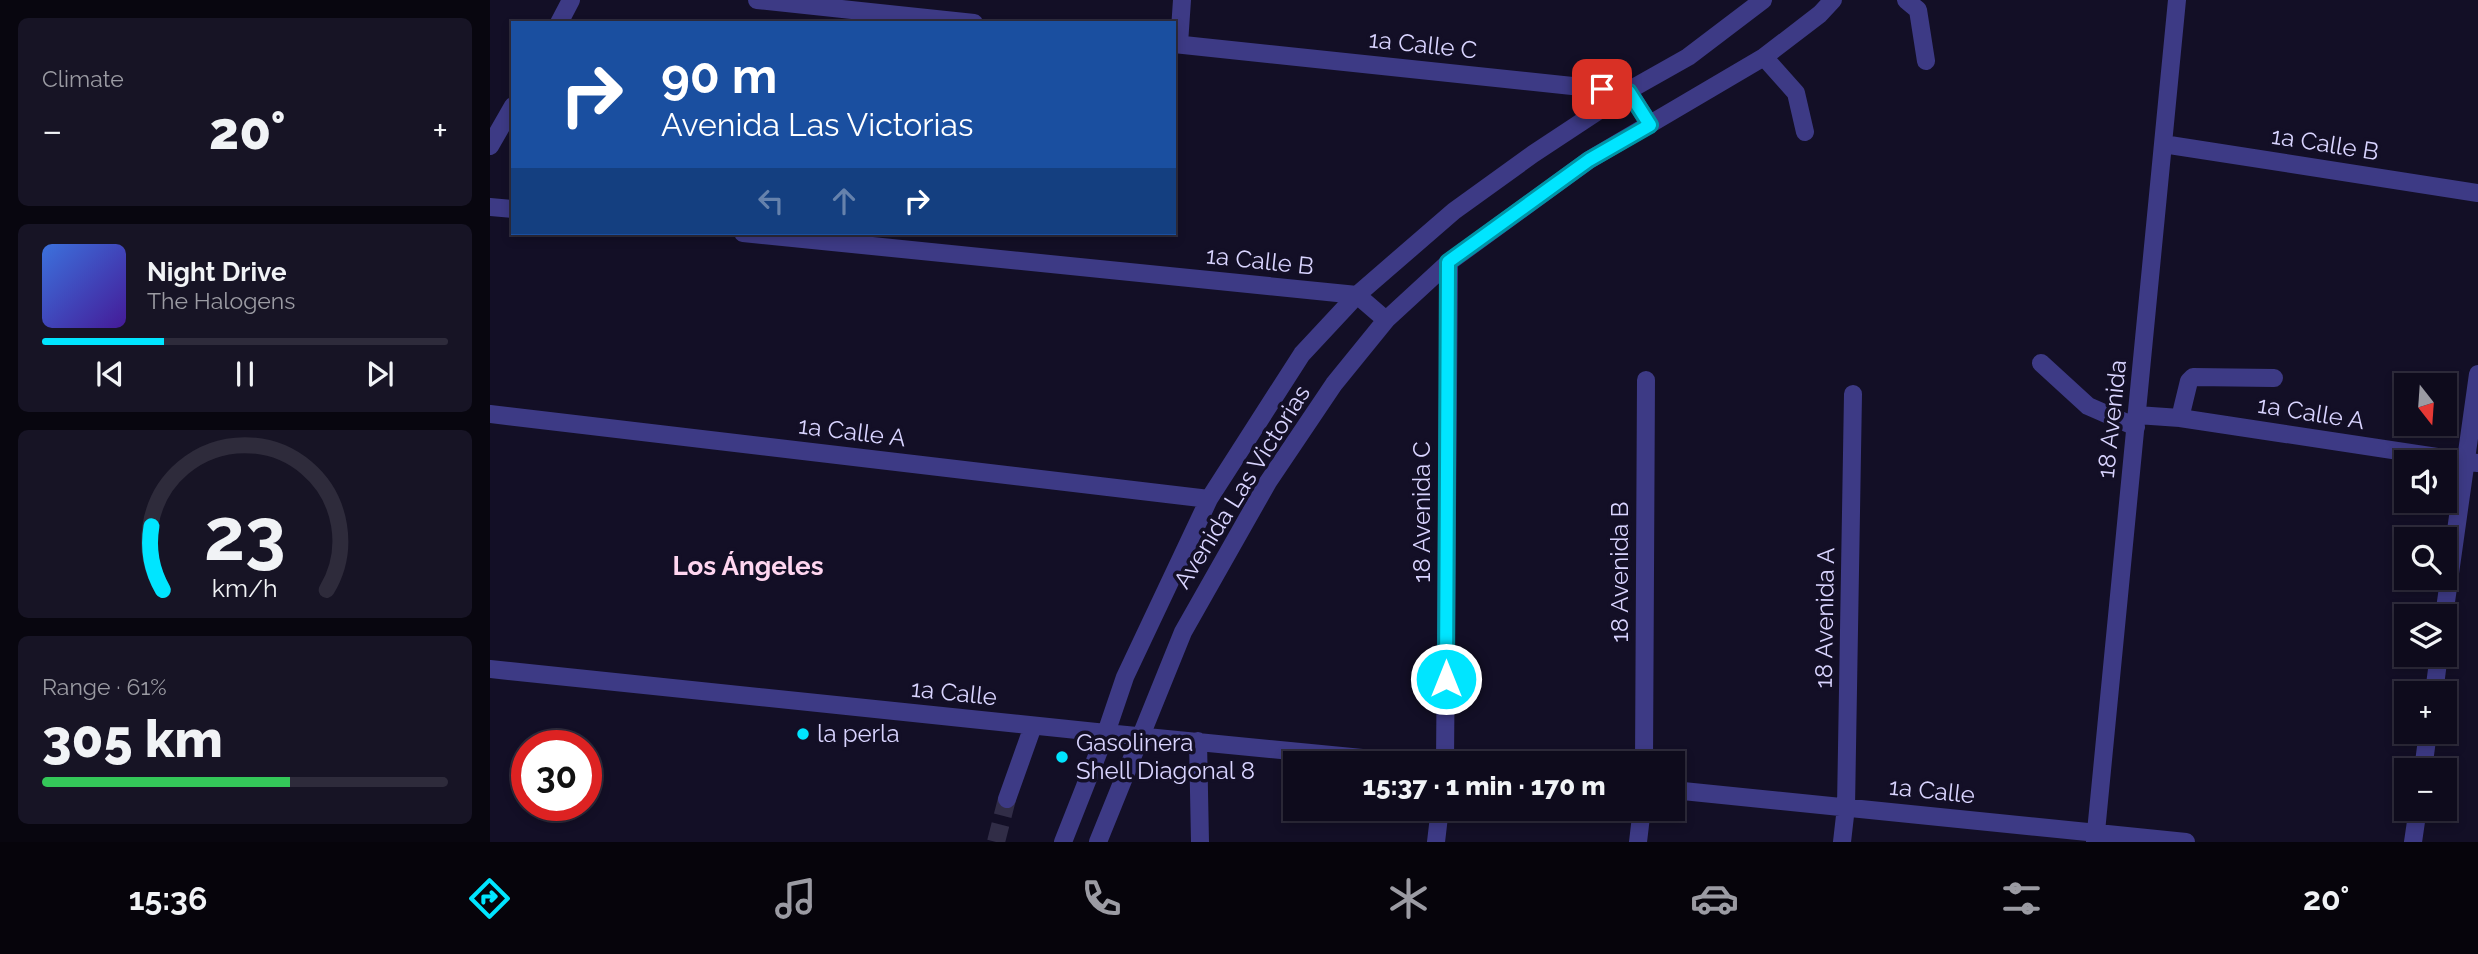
<!DOCTYPE html>
<html lang="en">
<head>
<meta charset="utf-8">
<style>
	body { margin:0; font-family:Raleway,sans-serif; background:#171425; color:#f1f3f6; height:100vh; display:flex; flex-direction:column; font-size:26px; white-space:nowrap }
	* { box-sizing:border-box; margin:0 }
	p { font-size:23px; color:#9b9ba3 }
	.icon { flex:none; width:38px; height:38px; fill:none; stroke:currentColor; stroke-width:2; stroke-linecap:round; stroke-linejoin:round }
	.map { position:relative; flex:1; overflow:hidden }
	.side { display:flex; flex-direction:column; gap:18px; padding:18px; background:#08060f; width:490px }
	.side>* { flex:none }
	.hud { position:absolute; left:21px; top:21px; width:665px; height:214px; border-radius:0px; box-shadow:0 4px 10px #0003,0 0 0 2px #2e2b3b; background:#1a4fa0; color:#fff; overflow:hidden }
	.needle { width:46px; rotate:163deg }
	.buttons { position:absolute; left:1904px; top:373px; display:grid; gap:14px }
	.buttons a { display:grid; place-items:center; width:63px; height:63px; border-radius:0px; background:#0e0b1c; box-shadow:0 4px 10px #0003,0 0 0 2px #2e2b3b; font-size:35px }
	.speed { position:absolute; left:21px; top:730px; display:flex; gap:14px; font-size:35px; font-weight:700; text-align:center }
	.speed>* { display:grid; place-content:center; width:91px; height:91px; border-radius:50%; background:#0e0b1c; box-shadow:0 4px 10px #0003,0 0 0 2px #2e2b3b; line-height:1 }
	.speed .limit { border:10px solid #d22; background:#fff; color:#111 }
	.pin { position:absolute; display:grid; place-items:center; width:60px; height:60px; color:#fff; margin:-30px; border-radius:14px; box-shadow:0 4px 10px #0006 }
	.me { position:absolute; width:77px; margin:-38px; rotate:0deg; stroke-linejoin:round; filter:drop-shadow(0 0 5px #0008) }
	.turn { display:flex; align-items:center; gap:24px; height:147px; padding:0 35px; font-size:32px }
	.turn .icon { width:91px; height:91px; stroke-width:2.5 }
	.turn b { display:block; font-size:49px; line-height:60px }
	.lanes { display:flex; align-items:center; height:66px; padding:0 35px; background:#0003; justify-content:center; gap:35px; direction:ltr }
	.lanes .off { opacity:.35 }
	.big { font-size:52px; font-weight:800; line-height:1.1 }
	.side .widget { flex:1; display:flex; flex-direction:column; justify-content:center; gap:10px; min-width:0; padding:0 24px; border-radius:10px; background:#171425 }
	.side .dial { align-items:center; gap:0 }
	.dial svg { height:182px; overflow:visible; fill:none; stroke:#2e2b3b; stroke-width:7; stroke-linecap:round; text-anchor:middle }
	.dial text { fill:#f1f3f6; stroke:none }
	.song { display:flex; align-items:center; gap:21px }
	.cover { width:84px; height:84px; border-radius:10px; background:linear-gradient(135deg,hsl(220 70% 55%),hsl(260 70% 35%)) }
	.played { height:7px; border-radius:4px; background:linear-gradient(90deg,#00e5ff 30%,#2e2b3b 30%) }
	.keys { display:flex; justify-content:space-around; direction:ltr }
	.heat { display:flex; justify-content:space-between; align-items:center; font-size:38px; direction:ltr }
	.charge { height:10px; border-radius:5px; background:linear-gradient(90deg,#34c759 61%,#2e2b3b 0) }
	.trip { position:absolute; left:793px; top:751px; width:402px; height:70px; border-radius:0px; background:#0e0b1c; box-shadow:0 4px 10px #0003,0 0 0 2px #2e2b3b; font-weight:800; line-height:70px; text-align:center }
	.tab-bar { display:flex; height:112px; justify-content:space-around; align-items:center; background:#06040b; color:#9b9ba3 }
	.tab-bar .icon { width:49px; height:49px }
	.tab-bar .on { color:#00e5ff }
	.tab-bar b { font-size:32px; color:#f1f3f6 }
	main { display:flex; flex:1; min-height:0 }
	.map>svg:first-child { display:block }
	.lines { fill:none; stroke-linecap:round; stroke-linejoin:round }
	.minor-tunnel { stroke:#312d47; stroke-width:18; stroke-dasharray:18 9; stroke-linecap:butt }
	.minor { stroke:#3d3a85; stroke-width:18 }
	.route-casing { stroke:#0095a6; stroke-width:18 }
	.route { stroke:#00e5ff; stroke-width:12 }
	.poi-dot { fill:#00e5ff; stroke:#130f26; stroke-width:2.5 }
	.labels { text-anchor:middle; stroke-width:7; stroke-linejoin:round; paint-order:stroke }
	.street-label { font-size:24px; fill:#d9d4ff; stroke:#130f26 }
	.poi-label { font-size:24px; fill:#d9d4ff; stroke:#130f26; text-anchor:start }
	.neighbourhood-label { font-size:26px; font-weight:bold; fill:#ffd6f0; stroke:#130f26 }
</style>
</head>
<body>
<main>
<section class="side">
<div class="widget"><p>Climate</p>
<div class="heat"><a>−</a><b class="big">20°</b><a>+</a></div>
</div>
<div class="widget">
<div class="song"><i class="cover"></i><div><b>Night Drive</b><p>The Halogens</p></div></div>
<div class="played"></div>
<div class="keys"><svg class="icon" aria-label="previous" viewBox="0 0 24 24"><path d="M18 5L8 12l10 7zM5 5v14"/></svg><svg class="icon" aria-label="pause" viewBox="0 0 24 24"><path d="M8 5v14M16 5v14"/></svg><svg class="icon" aria-label="next" viewBox="0 0 24 24"><path d="M6 5l10 7-10 7zM19 5v14"/></svg></div>
</div>
<div class="widget dial"><svg viewBox="0 0 100 80">
<path d="M14 69A42 42 0 1 1 86 69"/>
<path d="M14 69A42 42 0 0 1 9 41" stroke="#00e5ff"/>
<text x="50" y="56" font-size="32" font-weight="700">23</text>
<text x="50" y="72" font-size="11">km/h</text>
</svg></div>
<div class="widget"><p>Range · 61%</p><b class="big">305 km</b><div class="charge"></div></div>
</section>
<div class="map">
<svg width="1988" height="842" viewBox="0 0 1988 842">
	<rect width="100%" height="100%" fill="#130f26"/>
	<g class="lines">
		<path class="minor-tunnel" d="M506,842L517,799"/>
		<path class="minor" d="M267,0L484,23
			M1416,0L1428,10L1436,61
			M69,23L81,0
			M684,44L1139,92
			M689,44L692,0
			M1274,57L1306,93L1315,132
			M1139,92L1160,125
			M1673,144L1988,193
			M0,146L23,106
			M0,207L23,209
			M253,233L867,295L896,320
			M1551,363L1598,406L1646,427
			M0,414L719,499
			M1647,415L1690,418L1988,463
			M1690,418L1699,381L1703,377L1784,378
			M1954,616L1988,374
			M0,669L616,733L924,763
			M1944,693L1949,654
			M708,741L710,842
			M955,763L959,262
			M1154,763L1156,380
			M1933,770L1938,732
			M1183,790L1696,842
			M517,799L543,726
			M573,842L616,733L635,677L719,499L812,354L867,295L964,211L1043,154L1143,88L1198,57L1273,0
			M608,842L693,632L778,482L844,384L896,320L959,262L1099,160L1274,57L1330,14L1343,0
			M946,842L950,808
			M1148,842L1152,808
			M1352,842L1356,807L1363,394
			M1605,842L1687,0
			M1923,842L1928,808"/>
	</g>
	<g class="lines">
		<defs>
			<path id="route" d="M956,679L958,262L1099,160L1160,125L1139,92L1112,89"/>
		</defs>
		<use href="#route" class="route-casing"/>
		<use href="#route" class="route"/>
	</g>
	<g class="poi-dot">
		<circle cx="313" cy="734" r="7"/>
		<circle cx="572" cy="757" r="7"/>
	</g>
	<g class="labels">
		<g class="street-label">
			<text transform="translate(933 45) rotate(6)" y="8">1a Calle C</text>
			<text transform="translate(1835 144) rotate(9)" y="8">1a Calle B</text>
			<text transform="translate(770 261) rotate(6)" y="8">1a Calle B</text>
			<text transform="translate(1821 413) rotate(9)" y="8">1a Calle A</text>
			<text transform="translate(1622 419) rotate(-84)" y="8">18 Avenida</text>
			<text transform="translate(362 432) rotate(7)" y="8">1a Calle A</text>
			<text transform="translate(752 487) rotate(-58)" y="8">Avenida Las Victorias</text>
			<text transform="translate(932 512) rotate(-90)" y="8">18 Avenida C</text>
			<text transform="translate(1130 572) rotate(-90)" y="8">18 Avenida B</text>
			<text transform="translate(1335 618) rotate(-89)" y="8">18 Avenida A</text>
			<text transform="translate(464 693) rotate(6)" y="8">1a Calle</text>
			<text transform="translate(1442 791) rotate(6)" y="8">1a Calle</text>
		</g>
		<g class="poi-label">
			<text x="327" y="742">la perla</text>
			<text x="586" y="751">Gasolinera<tspan x="586" dy="28">Shell Diagonal 8</tspan></text>
		</g>
		<g class="neighbourhood-label">
			<text x="258" y="575">Los Ángeles</text>
		</g>
	</g>
</svg>
<div class="buttons">
<a><svg class="needle" viewBox="-14 -14 28 28"><path d="M0-13l5 13h-10z" fill="#e53935"/><path d="M0 13l5-13h-10z" fill="#9b9ba3"/></svg></a>
<a><svg class="icon" aria-label="sound" viewBox="0 0 24 24"><path d="M4 9h4l5-4v14l-5-4H4zM17 9q2 3 0 6"/></svg></a>
<a><svg class="icon" aria-label="search" viewBox="0 0 24 24"><circle cx="10" cy="10" r="6"/><path d="M15 15l6 6"/></svg></a>
<a><svg class="icon" aria-label="layers" viewBox="0 0 24 24"><path d="M12 4l9 5-9 5-9-5zM3 14l9 5 9-5"/></svg></a>
<a>+</a>
<a>−</a>
</div>
<div class="speed"><div class="limit">30</div></div>
<div class="pin" style="left:1112px;top:89px;background:#d93025"><svg class="icon" aria-label="arrive" viewBox="0 0 24 24"><path d="M6 21V4h12l-3 4 3 4H6"/></svg></div>
<svg class="me" style="left:956px;top:679px" viewBox="-20 -20 40 40"><circle r="17" fill="#00e5ff" stroke="#fff" stroke-width="3"/><path d="M0-11L8 9 0 5-8 9z" fill="#fff"/></svg>
<div class="trip">15:37 · 1 min · 170 m</div>
<div class="hud">
<div class="turn"><svg class="icon" aria-label="right" viewBox="0 0 24 24"><path d="M7 20v-9h11M14 6l5 5-5 5"/></svg><div><b>90 m</b>Avenida Las Victorias</div></div>
<div class="lanes"><svg class="icon off" aria-label="left" viewBox="0 0 24 24"><path d="M17 20v-9H6M10 6l-5 5 5 5"/></svg><svg class="icon off" aria-label="ahead" viewBox="0 0 24 24"><path d="M12 20V5M6 11l6-6 6 6"/></svg><svg class="icon" aria-label="right" viewBox="0 0 24 24"><path d="M7 20v-9h11M14 6l5 5-5 5"/></svg></div>
</div>
</div>
</main>
<nav class="tab-bar">
<b>15:36</b>
<svg class="icon on" aria-label="directions" viewBox="0 0 24 24"><path d="M12 3l9 9-9 9-9-9zM9 14v-3h6M13 9l2 2-2 2"/></svg>
<svg class="icon" aria-label="music" viewBox="0 0 24 24"><path d="M9 18V5l10-2v13"/><circle cx="6" cy="18" r="3"/><circle cx="16" cy="16" r="3"/></svg>
<svg class="icon" aria-label="phone" viewBox="0 0 24 24"><path d="M5 4h4l2 5-3 2q2 4 5 5l2-3 5 2v4C11 20 4 13 5 4z"/></svg>
<svg class="icon" aria-label="climate" viewBox="0 0 24 24"><path d="M12 3v18M4 7l16 10M4 17L20 7"/></svg>
<svg class="icon" aria-label="car" viewBox="0 0 24 24"><path d="M5 17H2v-5l4-1 3-4h7l3 4 3 1v5h-3M9 17h6M6 11h13"/><circle cx="7" cy="17" r="2"/><circle cx="17" cy="17" r="2"/></svg>
<svg class="icon" aria-label="filters" viewBox="0 0 24 24"><path d="M4 7h16M4 17h16"/><circle cx="9" cy="7" r="2"/><circle cx="15" cy="17" r="2"/></svg>
<b>20°</b>
</nav>
</body>
</html>
